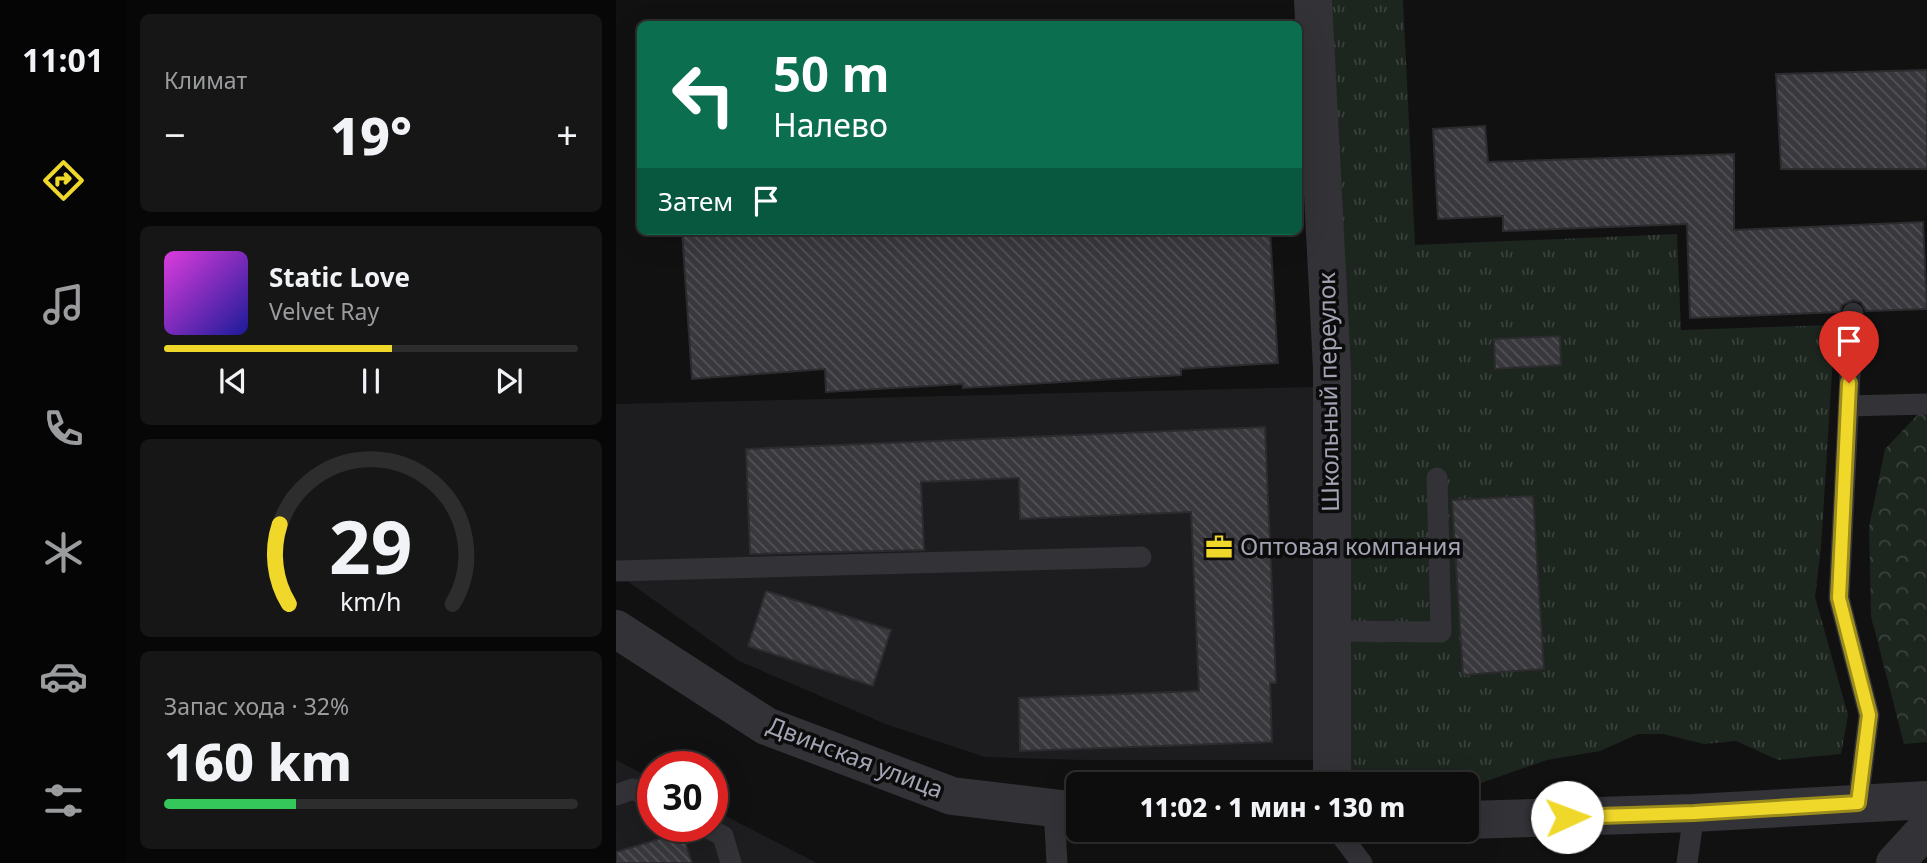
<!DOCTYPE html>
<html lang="ru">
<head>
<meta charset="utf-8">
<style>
	body { margin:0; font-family:"Noto Sans",sans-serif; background:#161617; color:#f1f3f6; height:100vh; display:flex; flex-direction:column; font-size:26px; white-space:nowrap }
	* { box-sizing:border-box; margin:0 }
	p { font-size:23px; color:#9a9c9e }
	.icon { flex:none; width:38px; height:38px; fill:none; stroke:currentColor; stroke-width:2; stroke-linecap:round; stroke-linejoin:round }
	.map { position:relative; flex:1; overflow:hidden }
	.panel { display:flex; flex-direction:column; gap:14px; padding:14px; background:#070708; width:490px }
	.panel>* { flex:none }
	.banner { position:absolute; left:21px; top:21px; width:665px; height:214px; border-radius:10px; box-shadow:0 7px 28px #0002,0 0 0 2px #2d2d2e; background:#0b6e4f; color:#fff; overflow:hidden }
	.speed { position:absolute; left:21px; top:751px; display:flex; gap:14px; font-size:35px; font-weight:700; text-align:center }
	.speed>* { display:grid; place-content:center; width:91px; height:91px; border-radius:50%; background:#0d0d0e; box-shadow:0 7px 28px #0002,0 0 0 2px #2d2d2e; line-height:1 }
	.speed .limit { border:10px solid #d22; background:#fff; color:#111 }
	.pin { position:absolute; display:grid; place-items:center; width:60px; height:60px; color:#fff; margin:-72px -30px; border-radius:50% 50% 50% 0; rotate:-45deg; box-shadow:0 0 7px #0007 }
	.pin .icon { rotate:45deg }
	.me { position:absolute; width:77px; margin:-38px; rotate:88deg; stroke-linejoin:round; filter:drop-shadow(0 0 5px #0008) }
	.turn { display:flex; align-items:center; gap:24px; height:147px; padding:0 21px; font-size:32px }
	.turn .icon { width:91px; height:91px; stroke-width:2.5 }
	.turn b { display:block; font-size:49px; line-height:60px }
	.then { display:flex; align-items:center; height:66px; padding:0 21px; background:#0003; gap:14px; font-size:26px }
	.big { font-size:52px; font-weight:800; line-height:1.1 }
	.panel .tile { flex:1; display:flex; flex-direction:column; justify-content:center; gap:10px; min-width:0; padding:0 24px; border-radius:10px; background:#161617 }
	.panel .dial { align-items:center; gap:0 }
	.dial svg { height:182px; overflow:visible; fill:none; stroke:#2d2d2e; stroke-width:7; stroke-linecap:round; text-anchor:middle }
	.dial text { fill:#f1f3f6; stroke:none }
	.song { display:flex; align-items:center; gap:21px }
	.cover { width:84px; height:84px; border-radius:10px; background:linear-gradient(135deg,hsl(300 70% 55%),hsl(240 70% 35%)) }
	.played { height:7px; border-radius:4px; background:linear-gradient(90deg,#f0d82b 55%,#2d2d2e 55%) }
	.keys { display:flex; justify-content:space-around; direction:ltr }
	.heat { display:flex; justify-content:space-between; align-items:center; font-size:38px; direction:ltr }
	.charge { height:10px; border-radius:5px; background:linear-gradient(90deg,#34c759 32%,#2d2d2e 0) }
	.trip { position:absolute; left:450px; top:772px; width:413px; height:70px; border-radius:10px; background:#0d0d0e; box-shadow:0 7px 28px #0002,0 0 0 2px #2d2d2e; font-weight:800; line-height:70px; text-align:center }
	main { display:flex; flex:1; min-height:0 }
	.dock { display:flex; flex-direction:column; width:126px; justify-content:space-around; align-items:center; background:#050506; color:#9a9c9e }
	.dock .icon { width:49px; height:49px }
	.dock .active { color:#f0d82b }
	.dock b { font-size:32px; color:#f1f3f6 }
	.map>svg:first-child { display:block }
	.built { fill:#1d1d1f }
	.grass { fill:url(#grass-tufts) }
	.forest { fill:url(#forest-crowns) }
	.building { fill:url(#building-back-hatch); stroke:#2c2b2e; stroke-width:2 }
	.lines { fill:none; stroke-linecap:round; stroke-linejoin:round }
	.lane { stroke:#323237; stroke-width:21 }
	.street { stroke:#323237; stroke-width:38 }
	.route-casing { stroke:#9c8c1c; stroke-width:18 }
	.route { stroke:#f0d82b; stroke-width:12 }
	.labels { text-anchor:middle; stroke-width:7; stroke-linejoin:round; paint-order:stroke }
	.street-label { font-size:24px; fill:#a2a4b3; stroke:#0c0c0d }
	.poi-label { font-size:24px; fill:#a2a4b3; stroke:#0c0c0d; text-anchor:start }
</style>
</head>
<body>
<main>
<nav class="dock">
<b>11:01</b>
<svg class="icon active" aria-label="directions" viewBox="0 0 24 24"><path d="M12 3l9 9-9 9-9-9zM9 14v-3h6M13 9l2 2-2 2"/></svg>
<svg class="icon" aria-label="music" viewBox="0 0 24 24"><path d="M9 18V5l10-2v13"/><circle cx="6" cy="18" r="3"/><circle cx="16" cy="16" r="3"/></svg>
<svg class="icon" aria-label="phone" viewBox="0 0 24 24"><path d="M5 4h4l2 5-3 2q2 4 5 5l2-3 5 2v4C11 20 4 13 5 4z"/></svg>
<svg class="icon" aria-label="climate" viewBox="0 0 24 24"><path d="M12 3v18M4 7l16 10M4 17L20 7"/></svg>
<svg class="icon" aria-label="car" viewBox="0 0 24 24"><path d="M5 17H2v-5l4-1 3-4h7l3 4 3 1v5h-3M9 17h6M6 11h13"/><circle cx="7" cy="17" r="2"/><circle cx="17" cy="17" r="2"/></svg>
<svg class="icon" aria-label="filters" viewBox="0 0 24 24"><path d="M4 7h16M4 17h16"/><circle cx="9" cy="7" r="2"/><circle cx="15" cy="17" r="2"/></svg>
</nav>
<section class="panel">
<div class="tile"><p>Климат</p>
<div class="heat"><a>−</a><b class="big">19°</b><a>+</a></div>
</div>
<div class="tile">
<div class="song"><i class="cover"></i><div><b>Static Love</b><p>Velvet Ray</p></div></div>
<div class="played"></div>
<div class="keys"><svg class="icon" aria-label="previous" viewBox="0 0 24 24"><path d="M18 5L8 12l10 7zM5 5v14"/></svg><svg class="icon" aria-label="pause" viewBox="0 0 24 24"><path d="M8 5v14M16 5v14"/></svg><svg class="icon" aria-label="next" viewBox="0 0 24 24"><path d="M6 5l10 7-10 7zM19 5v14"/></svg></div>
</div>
<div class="tile dial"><svg viewBox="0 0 100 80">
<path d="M14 69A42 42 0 1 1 86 69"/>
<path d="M14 69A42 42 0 0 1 10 34" stroke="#f0d82b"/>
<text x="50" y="56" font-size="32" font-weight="700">29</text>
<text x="50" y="72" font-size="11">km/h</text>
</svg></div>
<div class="tile"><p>Запас хода · 32%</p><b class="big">160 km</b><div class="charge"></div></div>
</section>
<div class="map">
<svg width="1311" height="863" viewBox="0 0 1311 863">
	<defs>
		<pattern id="grass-tufts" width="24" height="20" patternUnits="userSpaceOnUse" patternTransform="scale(1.75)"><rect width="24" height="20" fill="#1d251f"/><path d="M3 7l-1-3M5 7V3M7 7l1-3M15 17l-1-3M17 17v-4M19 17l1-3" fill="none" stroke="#3b423d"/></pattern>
		<pattern id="forest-crowns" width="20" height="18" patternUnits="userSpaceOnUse" patternTransform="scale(1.75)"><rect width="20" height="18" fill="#1d251f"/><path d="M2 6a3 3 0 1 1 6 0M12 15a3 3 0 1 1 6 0" fill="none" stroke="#3b423d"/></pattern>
		<pattern id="building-back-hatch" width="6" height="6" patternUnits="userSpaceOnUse" patternTransform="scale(1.75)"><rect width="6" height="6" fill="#38383d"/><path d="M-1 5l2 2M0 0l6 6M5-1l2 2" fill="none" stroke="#525257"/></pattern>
	</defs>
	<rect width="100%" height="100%" fill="#111112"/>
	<path class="built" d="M698,387L709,760H467L369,757L272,725L123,661L0,573V404Z
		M0,760L37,779V826H96V809L201,863H0Z"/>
	<path class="grass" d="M708,0H787L799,245L1061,234L1065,330L1219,325L1205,547L1199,597L1232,715L1225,754L1162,760L1120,741L1088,744L1047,734H1022L984,751L931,760L862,784H728Z"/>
	<path class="forest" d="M1311,405V742L1288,744L1255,616L1253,527L1269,449Z"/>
	<path class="building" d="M1311,70V169H1165L1160,74Z
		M869,126L872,162L1118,154V230L1307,222L1311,309L1250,311L1245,302L1237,300L1226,305L1224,312L1074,318L1071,224L887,231V216L822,219L817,129Z
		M66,231H654L662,363L565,369V375L347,388V384L210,392L209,369L76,379Z
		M944,336L945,365L879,369L878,339Z
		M649,427L660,683H654L656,742L404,751L403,698L583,691L575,512L404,519L403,478L305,482L308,550L134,554L130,449Z
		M917,496L928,669L847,675L836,500Z
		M150,591L275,630L257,686L132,646Z
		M66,832L76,863H0V852Z"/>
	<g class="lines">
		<path class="lane" d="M1237,313L1223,598L1253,715L1242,803
			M1232,406L1311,404
			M0,571L525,557
			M716,631L825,632L821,478
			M0,795L17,789L37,799
			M438,808L441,863
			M88,826L107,836L115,863
			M721,830L746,863
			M1071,863L1078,813"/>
		<path class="street" d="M697,0L716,369V784
			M0,629L150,726L336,796L462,811
			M850,820L1078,813L1311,800
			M1279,863L1311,828"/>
	</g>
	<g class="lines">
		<defs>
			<path id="route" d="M951,817L1078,813L1242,803L1253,715L1223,598L1233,383"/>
		</defs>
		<use href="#route" class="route-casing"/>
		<use href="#route" class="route"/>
	</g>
	<defs>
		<symbol id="office-bare" viewBox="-9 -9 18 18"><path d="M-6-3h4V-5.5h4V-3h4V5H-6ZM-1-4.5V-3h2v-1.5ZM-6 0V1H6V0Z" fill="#f0d82b" stroke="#0c0c0d" stroke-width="2.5" paint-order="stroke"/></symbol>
	</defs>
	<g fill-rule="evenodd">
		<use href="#office-bare" x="584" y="528" width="38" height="38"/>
	</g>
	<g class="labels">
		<g class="street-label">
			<text transform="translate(713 392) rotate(-91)" y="8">Школьный переулок</text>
			<text transform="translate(239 758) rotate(21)" y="8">Двинская улица</text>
		</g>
		<g class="poi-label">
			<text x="624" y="555">Оптовая компания</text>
		</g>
	</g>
</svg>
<div class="speed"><div class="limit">30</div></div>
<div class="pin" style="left:1233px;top:383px;background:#d93025"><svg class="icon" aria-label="arrive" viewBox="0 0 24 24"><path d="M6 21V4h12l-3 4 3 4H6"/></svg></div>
<svg class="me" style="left:951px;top:817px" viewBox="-20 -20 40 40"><circle r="19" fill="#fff"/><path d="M0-13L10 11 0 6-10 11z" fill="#f0d82b"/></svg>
<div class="trip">11:02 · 1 мин · 130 m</div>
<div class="banner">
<div class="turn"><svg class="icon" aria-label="left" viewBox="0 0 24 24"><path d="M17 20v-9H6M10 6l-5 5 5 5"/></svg><div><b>50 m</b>Налево</div></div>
<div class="then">Затем<svg class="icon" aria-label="arrive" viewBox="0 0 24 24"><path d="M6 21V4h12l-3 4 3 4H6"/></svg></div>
</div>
</div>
</main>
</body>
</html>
